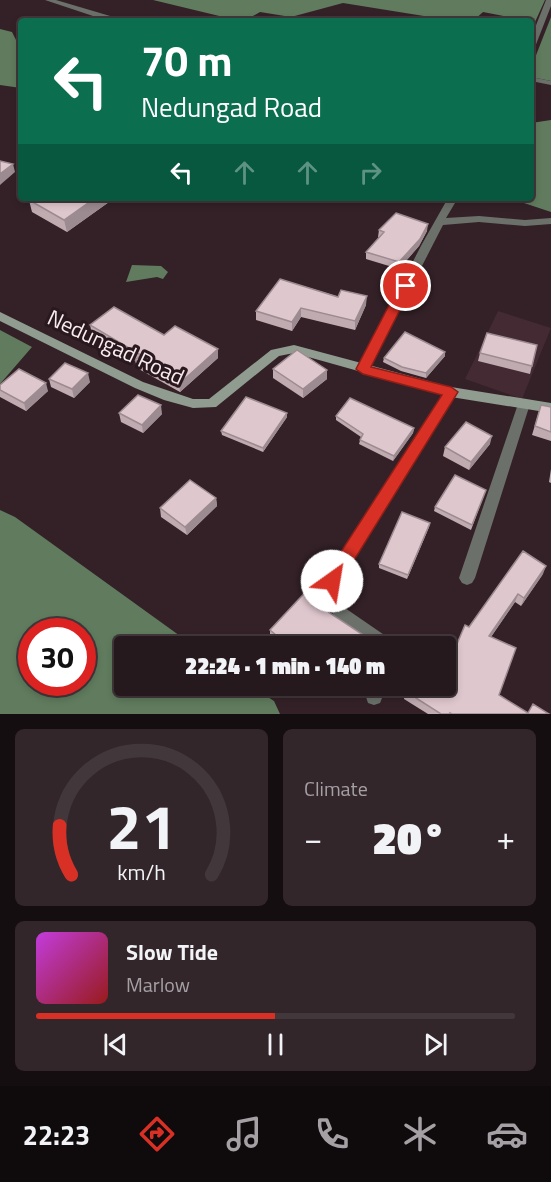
<!DOCTYPE html>
<html lang="en">
<head>
<meta charset="utf-8">
<style>
	body { margin:0; font-family:"Titillium Web",sans-serif; background:#32262a; color:#f1f3f6; height:100vh; display:flex; flex-direction:column; font-size:22px; white-space:nowrap }
	* { box-sizing:border-box; margin:0 }
	p { font-size:20px; color:#a4a0a4 }
	.icon { flex:none; width:33px; height:33px; fill:none; stroke:currentColor; stroke-width:2; stroke-linecap:round; stroke-linejoin:round }
	.map { position:relative; height:714px; overflow:hidden }
	.sheet { display:flex; flex-direction:column; gap:15px; padding:15px; background:#150e10; flex:1 }
	.sheet>* { flex:none }
	.top-card { position:absolute; left:18px; top:18px; width:516px; height:183px; border-radius:6px; box-shadow:0 3px 9px #0003,0 0 0 2px #42383b; background:#0b6e4f; color:#fff; overflow:hidden }
	.speed { position:absolute; left:18px; top:618px; display:flex; gap:12px; font-size:30px; font-weight:700; text-align:center }
	.speed>* { display:grid; place-content:center; width:78px; height:78px; border-radius:50%; background:#26191d; box-shadow:0 3px 9px #0003,0 0 0 2px #42383b; line-height:1 }
	.speed .limit { border:9px solid #d22; background:#fff; color:#111 }
	.pin { position:absolute; display:grid; place-items:center; width:51px; height:51px; color:#fff; margin:-26px; border:3px solid #fff; border-radius:50%; box-shadow:0 2px 6px #0007 }
	.me { position:absolute; width:66px; margin:-33px; rotate:32deg; stroke-linejoin:round; filter:drop-shadow(0 0 4px #0008) }
	.turn { display:flex; align-items:center; gap:21px; height:126px; padding:0 24px; font-size:27px }
	.turn .icon { width:78px; height:78px; stroke-width:2.5 }
	.turn b { display:block; font-size:42px; line-height:51px }
	.lanes { display:flex; align-items:center; height:57px; padding:0 24px; background:#0003; justify-content:center; gap:30px; direction:ltr }
	.lanes .off { opacity:.35 }
	.big { font-size:45px; font-weight:800; line-height:1.1 }
	.sheet .widget { flex:1; display:flex; flex-direction:column; justify-content:center; gap:9px; min-width:0; padding:0 21px; border-radius:9px; background:#32262a }
	.sheet .dial { align-items:center; gap:0 }
	.dial svg { height:156px; overflow:visible; fill:none; stroke:#42383b; stroke-width:7; stroke-linecap:round; text-anchor:middle }
	.dial text { fill:#f1f3f6; stroke:none }
	.song { display:flex; align-items:center; gap:18px }
	.cover { width:72px; height:72px; border-radius:9px; background:linear-gradient(135deg,hsl(290 70% 55%),hsl(0 70% 35%)) }
	.played { height:6px; border-radius:3px; background:linear-gradient(90deg,#d93025 50%,#42383b 50%) }
	.keys { display:flex; justify-content:space-around; direction:ltr }
	.heat { display:flex; justify-content:space-between; align-items:center; font-size:33px; direction:ltr }
	.sheet .tiles { flex:1; display:grid; gap:15px; grid-template-columns:1fr 1fr }
	.widget:last-child { grid-column:span 2 }
	.trip { position:absolute; left:114px; top:636px; width:342px; height:60px; border-radius:6px; background:#26191d; box-shadow:0 3px 9px #0003,0 0 0 2px #42383b; font-weight:800; line-height:60px; text-align:center }
	.tabs { display:flex; height:96px; justify-content:space-around; align-items:center; background:#0f0a0c; color:#a4a0a4 }
	.tabs .icon { width:42px; height:42px }
	.tabs .on { color:#d93025 }
	.tabs b { font-size:27px; color:#f1f3f6 }
	.map>svg:first-child { display:block }
	.built { fill:#432a33 }
	.water { fill:#607b5e; fill-rule:evenodd }
	.lines { fill:none; stroke-linecap:round; stroke-linejoin:round }
	.street { fill:#6b716a; fill-rule:evenodd }
	.secondary { fill:#919c90; fill-rule:evenodd }
	.wall { fill:#c0abb1 }
	.shaded-wall { fill:#9c8b90 }
	.building { fill:#dfc7ce; stroke:#9c8b90; stroke-width:1.5 }
	.route { fill:#d93025; stroke:#8d1f18; stroke-width:1.5 }
	.labels { text-anchor:middle; stroke-width:6; stroke-linejoin:round; paint-order:stroke }
	.street-label { font-size:22px; fill:#f8ecef; stroke:#29181e }
</style>
</head>
<body>
<div class="map">
<svg width="551" height="714" viewBox="0 0 551 714">
	<rect width="100%" height="100%" fill="#332127"/>
	<path class="built" d="M498,311L551,328L522,399L465,379Z"/>
	<path class="water" d="M153,0H545L535,22L483,12L473,21H455L343,3L291,17L260,12L244,21H240Z
		M551,17V81L531,77V68Z
		M0,29L12,32L16,40L21,41V88L0,85Z
		M551,120V212L509,198H531V123Z
		M132,265L161,266L168,272L163,279L157,277L126,282Z
		M0,330L32,347L0,384Z
		M0,510L15,517L194,646H124V686H251L274,701L280,714H0ZM32,632H82V682H32Z"/>
	<g class="lines">
		<path class="street" d="M45,0H56L127,21H108Z
			M546,0H551V6L535,47L531,49V38Z
			M531,77L551,81V85L531,81Z
			M448,198H458L446,218L479,216L525,220L551,218V224L525,226L479,222L443,225L369,369L363,373L359,372L357,369L422,244Z
			M451,387L455,389L457,392L455,395L340,582L341,598L345,608L393,641L395,646H375L335,618L325,598L324,581L447,389Z
			M524,399L528,401L530,404L475,578L472,583L467,585L462,583L459,578L518,404L520,401Z
			M371,686H387L380,703L374,705L368,703L366,697Z"/>
		<path class="secondary" d="M0,312L143,382L193,399H209L271,350L294,345L451,387L551,403V413L451,397L294,353L279,356L216,407L193,408L164,400L135,388L0,321Z"/>
	</g>
	<path class="wall" d="M29,200L109,202L67,232L32,212Z
		M379,230L427,231L419,246L399,269L366,259V252L380,237H378Z
		M280,279L366,305L355,330L301,317L292,331L256,320V311Z
		M90,325L164,335L218,358L180,392L137,368L135,360L92,334Z
		M537,345L530,374L478,361L480,353Z
		M445,352V356L426,378L401,371L383,362L384,358Z
		M273,369L327,370V379L303,398L273,378Z
		M49,379L90,382L74,398L51,387Z
		M0,385L48,391L26,411L0,397Z
		M541,405L551,407V441L532,435Z
		M119,413L162,414L143,433L121,422Z
		M336,416L414,428L413,433L393,461L359,444L361,437L336,420Z
		M287,417L263,452L222,435L221,431Z
		M490,444L469,470L443,456L445,447Z
		M551,469V483L549,482Z
		M486,490L471,530L434,511L435,507Z
		M216,498L217,506L187,535L161,517L160,508Z
		M430,523L429,527L407,579L379,568V564Z
		M543,574L521,606L515,602L491,637L499,695L528,713L549,714H428L404,699L405,691L446,670L469,627Z
		M328,608L326,611L380,646H281L270,637V630Z
		M336,686H360L353,696Z"/>
	<path class="shaded-wall" d="M13,164L15,172L0,185V174Z
		M95,198H109V202L67,232L64,220Z
		M428,224L427,231L419,246L399,269V262Z
		M367,296L366,305L355,330V321Z
		M301,308V317L292,331V322Z
		M218,349V358L180,392L179,384Z
		M445,352V356L426,378V373Z
		M327,370V379L303,398V389Z
		M88,373L90,382L74,398L72,389Z
		M46,383L48,391L26,411L24,403Z
		M161,405L162,414L143,433L142,425Z
		M287,413V417L263,452V448Z
		M414,428L413,433L393,461L394,456Z
		M492,436L490,444L469,470L471,462Z
		M216,498L217,506L187,535L185,527Z
		M430,523L429,527L407,579L408,575Z
		M546,566L543,574L521,606L524,598Z
		M518,594L515,602L486,644L489,636Z
		M328,602V608L321,615L322,608Z
		M357,686H360L353,696V690Z"/>
	<path class="building" d="M0,161L13,164L0,174Z
		M33,198H95L64,220L29,200Z
		M396,213L428,224L420,239L399,262L366,252L384,232L379,230Z
		M280,279L338,297L341,290L367,296L355,321L301,308L292,322L256,311Z
		M114,307L164,335L175,326L218,349L179,384L135,360L141,355L90,325Z
		M405,332L445,352L426,373L402,367L384,358Z
		M487,333L537,345L532,366L480,353Z
		M297,350L327,370L303,389L273,369Z
		M65,363L88,373L72,389L49,379Z
		M19,369L46,383L24,403L0,390V385Z
		M138,395L161,405L142,425L119,413Z
		M246,397L287,413L263,448L221,431Z
		M350,398L414,428L394,456L360,440L363,434L336,416Z
		M541,405L551,407V432L535,426Z
		M466,422L492,436L471,462L445,447Z
		M455,475L486,490L472,525L435,507Z
		M190,480L216,498L185,527L160,508Z
		M402,512L430,523L408,575L379,564Z
		M523,551L546,566L524,598L518,594L489,636L516,648L499,695L528,713L533,704L549,714H452L450,713V714H441L405,691L409,686H446V669V670L465,625L469,627Z
		M314,583L323,590L328,602L322,608L380,646H289L270,630Z
		M347,686H357L353,690Z"/>
	<path class="route" d="M406,282L412,286L371,367L451,387L458,392L338,586L332,588L326,586L324,581L326,575L442,395L363,374L356,369L399,286Z"/>
	<g class="labels">
		<g class="street-label">
			<text transform="translate(116 347) rotate(25)" y="8">Nedungad Road</text>
		</g>
	</g>
</svg>
<div class="speed"><div class="limit">30</div></div>
<div class="pin" style="left:406px;top:286px;background:#d93025"><svg class="icon" aria-label="arrive" viewBox="0 0 24 24"><path d="M6 21V4h12l-3 4 3 4H6"/></svg></div>
<svg class="me" style="left:332px;top:581px" viewBox="-20 -20 40 40"><circle r="19" fill="#fff"/><path d="M0-13L10 11 0 6-10 11z" fill="#d93025"/></svg>
<div class="trip">22:24 · 1 min · 140 m</div>
<div class="top-card">
<div class="turn"><svg class="icon" aria-label="left" viewBox="0 0 24 24"><path d="M17 20v-9H6M10 6l-5 5 5 5"/></svg><div><b>70 m</b>Nedungad Road</div></div>
<div class="lanes"><svg class="icon" aria-label="left" viewBox="0 0 24 24"><path d="M17 20v-9H6M10 6l-5 5 5 5"/></svg><svg class="icon off" aria-label="ahead" viewBox="0 0 24 24"><path d="M12 20V5M6 11l6-6 6 6"/></svg><svg class="icon off" aria-label="ahead" viewBox="0 0 24 24"><path d="M12 20V5M6 11l6-6 6 6"/></svg><svg class="icon off" aria-label="right" viewBox="0 0 24 24"><path d="M7 20v-9h11M14 6l5 5-5 5"/></svg></div>
</div>
</div>
<section class="sheet">
<div class="tiles">
<div class="widget dial"><svg viewBox="0 0 100 80">
<path d="M14 69A42 42 0 1 1 86 69"/>
<path d="M14 69A42 42 0 0 1 8 44" stroke="#d93025"/>
<text x="50" y="56" font-size="32" font-weight="700">21</text>
<text x="50" y="72" font-size="11">km/h</text>
</svg></div>
<div class="widget"><p>Climate</p>
<div class="heat"><a>−</a><b class="big">20°</b><a>+</a></div>
</div>
<div class="widget">
<div class="song"><i class="cover"></i><div><b>Slow Tide</b><p>Marlow</p></div></div>
<div class="played"></div>
<div class="keys"><svg class="icon" aria-label="previous" viewBox="0 0 24 24"><path d="M18 5L8 12l10 7zM5 5v14"/></svg><svg class="icon" aria-label="pause" viewBox="0 0 24 24"><path d="M8 5v14M16 5v14"/></svg><svg class="icon" aria-label="next" viewBox="0 0 24 24"><path d="M6 5l10 7-10 7zM19 5v14"/></svg></div>
</div>
</div>
</section>
<nav class="tabs">
<b>22:23</b>
<svg class="icon on" aria-label="directions" viewBox="0 0 24 24"><path d="M12 3l9 9-9 9-9-9zM9 14v-3h6M13 9l2 2-2 2"/></svg>
<svg class="icon" aria-label="music" viewBox="0 0 24 24"><path d="M9 18V5l10-2v13"/><circle cx="6" cy="18" r="3"/><circle cx="16" cy="16" r="3"/></svg>
<svg class="icon" aria-label="phone" viewBox="0 0 24 24"><path d="M5 4h4l2 5-3 2q2 4 5 5l2-3 5 2v4C11 20 4 13 5 4z"/></svg>
<svg class="icon" aria-label="climate" viewBox="0 0 24 24"><path d="M12 3v18M4 7l16 10M4 17L20 7"/></svg>
<svg class="icon" aria-label="car" viewBox="0 0 24 24"><path d="M5 17H2v-5l4-1 3-4h7l3 4 3 1v5h-3M9 17h6M6 11h13"/><circle cx="7" cy="17" r="2"/><circle cx="17" cy="17" r="2"/></svg>
</nav>
</body>
</html>
